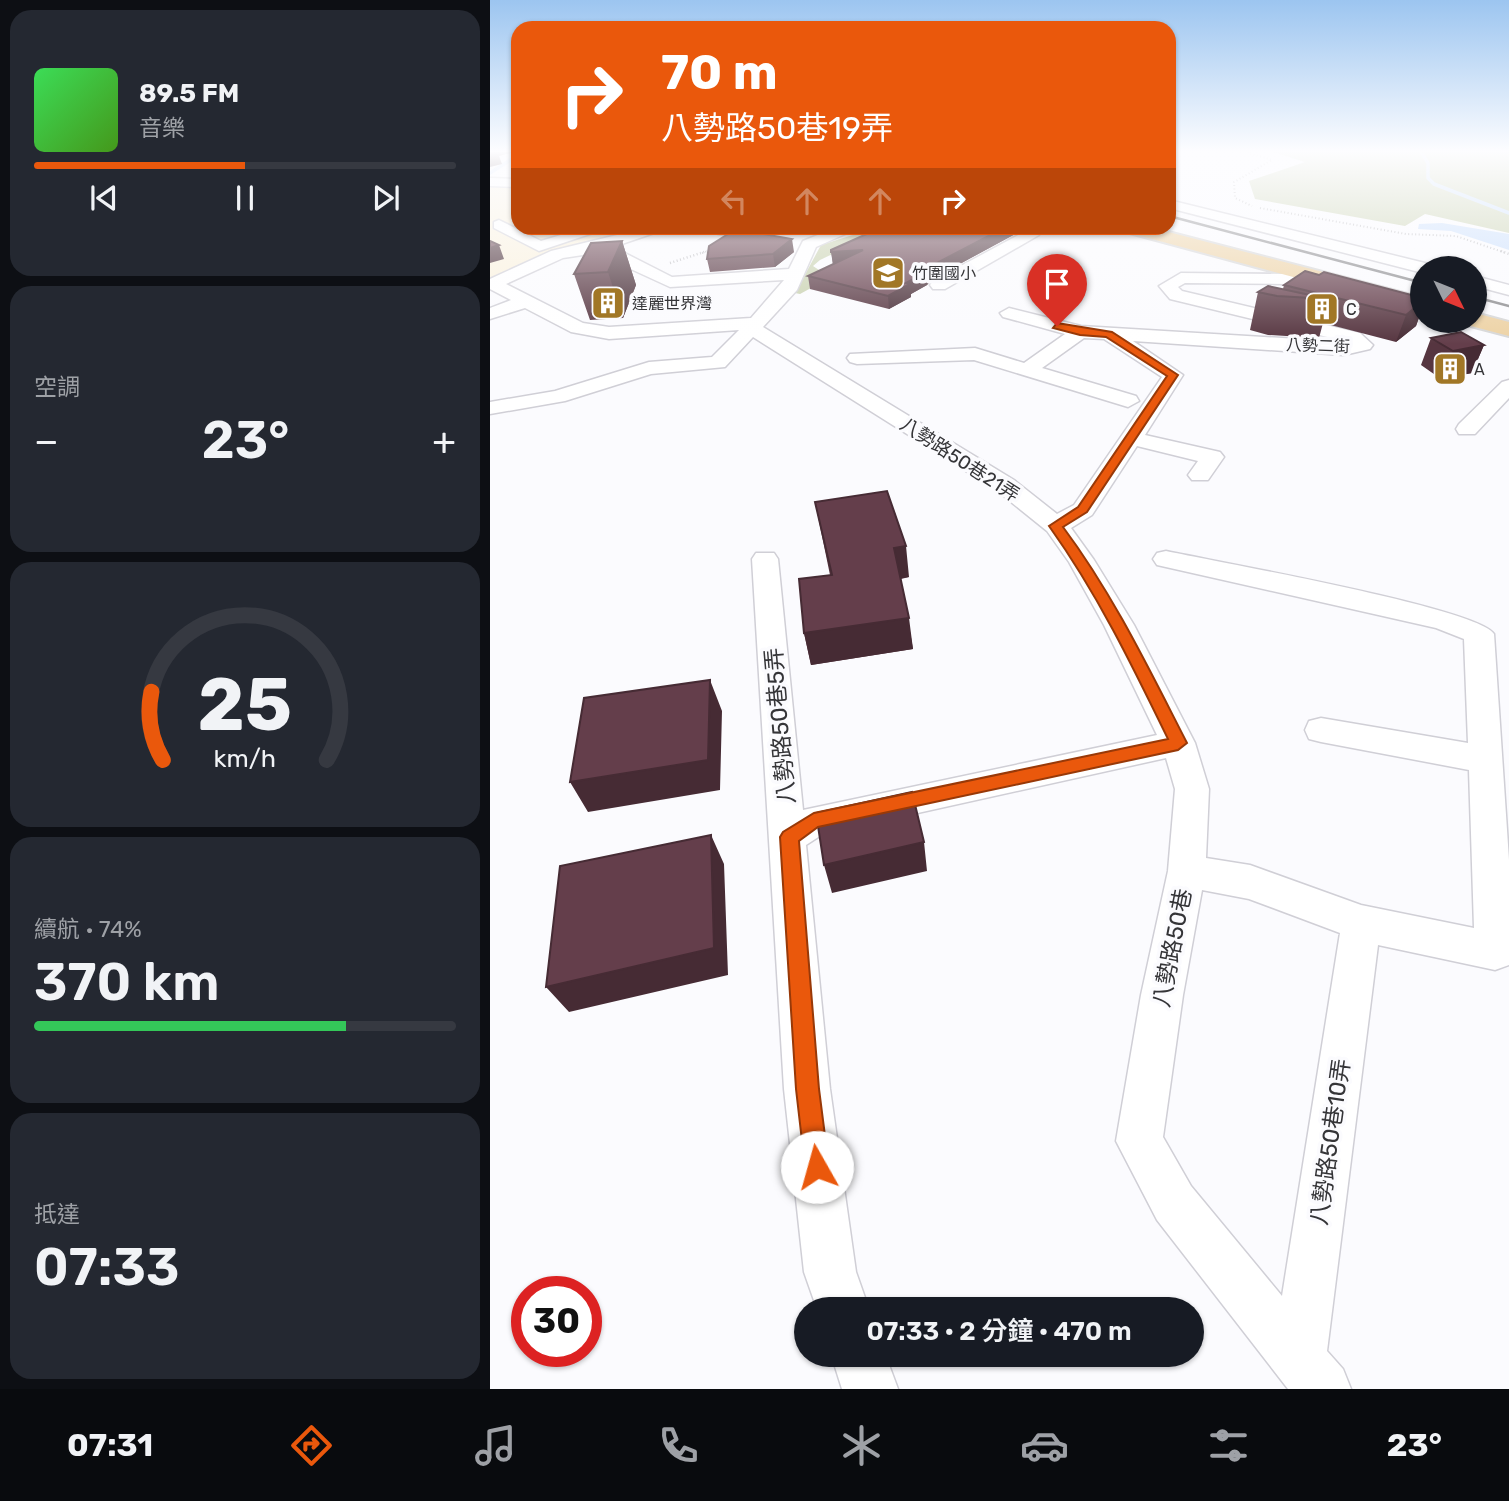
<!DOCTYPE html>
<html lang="zh-TW">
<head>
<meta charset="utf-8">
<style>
	body { margin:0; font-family:Rubik,"Noto Sans TC",sans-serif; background:#242831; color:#f1f3f6; height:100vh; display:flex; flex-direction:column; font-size:26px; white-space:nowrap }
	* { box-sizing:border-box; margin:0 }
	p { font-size:23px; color:#9ea1a6 }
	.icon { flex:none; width:38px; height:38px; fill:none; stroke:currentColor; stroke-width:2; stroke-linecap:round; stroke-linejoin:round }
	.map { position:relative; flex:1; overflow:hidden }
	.sheet { display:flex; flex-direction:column; gap:10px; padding:10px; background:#0d0f14; width:490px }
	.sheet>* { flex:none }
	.hud { position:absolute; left:21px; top:21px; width:665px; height:214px; border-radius:21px; box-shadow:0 2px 5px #0004; background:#ea580c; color:#fff; overflow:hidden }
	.needle { width:46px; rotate:133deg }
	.buttons { position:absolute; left:920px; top:256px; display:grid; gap:14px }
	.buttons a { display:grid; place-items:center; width:77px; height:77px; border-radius:50%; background:#171b24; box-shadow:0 2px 5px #0004; font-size:35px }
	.speed { position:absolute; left:21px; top:1276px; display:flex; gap:14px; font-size:35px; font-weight:700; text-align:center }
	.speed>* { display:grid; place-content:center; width:91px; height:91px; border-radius:50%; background:#171b24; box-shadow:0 2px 5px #0004; line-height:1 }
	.speed .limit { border:10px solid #d22; background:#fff; color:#111 }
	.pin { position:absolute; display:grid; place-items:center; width:60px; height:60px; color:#fff; margin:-72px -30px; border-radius:50% 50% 50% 0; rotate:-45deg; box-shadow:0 0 7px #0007 }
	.pin .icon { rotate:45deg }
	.me { position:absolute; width:77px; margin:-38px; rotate:353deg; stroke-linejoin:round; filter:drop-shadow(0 0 5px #0008) }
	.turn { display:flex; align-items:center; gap:24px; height:147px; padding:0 35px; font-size:32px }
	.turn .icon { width:91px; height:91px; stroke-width:2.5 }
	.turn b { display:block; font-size:49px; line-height:60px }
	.lanes { display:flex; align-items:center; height:66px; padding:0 35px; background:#0003; justify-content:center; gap:35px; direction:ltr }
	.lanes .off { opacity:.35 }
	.big { font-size:52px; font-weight:600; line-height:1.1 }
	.sheet .widget { flex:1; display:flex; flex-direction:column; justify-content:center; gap:10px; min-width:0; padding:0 24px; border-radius:21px; background:#242831 }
	.sheet .dial { align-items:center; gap:0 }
	.dial svg { height:182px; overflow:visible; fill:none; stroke:#363941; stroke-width:7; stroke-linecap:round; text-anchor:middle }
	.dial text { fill:#f1f3f6; stroke:none }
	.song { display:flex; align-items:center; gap:21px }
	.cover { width:84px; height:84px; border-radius:10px; background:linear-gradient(135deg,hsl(130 70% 55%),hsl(100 70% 35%)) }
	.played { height:7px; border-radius:4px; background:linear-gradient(90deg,#ea580c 50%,#363941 50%) }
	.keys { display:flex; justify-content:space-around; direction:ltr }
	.heat { display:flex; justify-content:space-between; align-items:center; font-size:38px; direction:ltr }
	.charge { height:10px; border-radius:5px; background:linear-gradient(90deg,#34c759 74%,#363941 0) }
	.trip { position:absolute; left:304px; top:1297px; width:410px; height:70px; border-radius:35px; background:#171b24; box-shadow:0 2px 5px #0004; font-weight:600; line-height:70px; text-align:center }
	.tabs { display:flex; height:112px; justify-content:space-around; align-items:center; background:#090b0e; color:#9ea1a6 }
	.tabs .icon { width:49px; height:49px }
	.tabs .current { color:#ea580c }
	.tabs b { font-size:32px; color:#f1f3f6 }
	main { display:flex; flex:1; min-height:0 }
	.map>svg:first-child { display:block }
	.education { fill:#faf1dc }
	.green { fill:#c7d0ad }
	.water { fill:#cadffc }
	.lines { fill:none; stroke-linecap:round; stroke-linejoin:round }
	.stream { stroke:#cadffc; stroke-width:3.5 }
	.minor-casing { stroke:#d0cfd6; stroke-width:3 }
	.major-casing { stroke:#d7d7d7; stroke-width:4 }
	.path-far1 { stroke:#bebec1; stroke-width:2; stroke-dasharray:1 2.5; stroke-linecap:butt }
	.path { stroke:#bebec1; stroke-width:2.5; stroke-dasharray:1 2.5; stroke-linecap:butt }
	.minor { fill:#fff; fill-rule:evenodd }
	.major { fill:#edd2a4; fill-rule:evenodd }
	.rail { stroke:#8d8d90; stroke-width:2.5 }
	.wall { fill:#563540 }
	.shaded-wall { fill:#462b34 }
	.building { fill:#643e4b; stroke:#462b34; stroke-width:2 }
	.route { fill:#ea580c; stroke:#983908; stroke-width:2 }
	.labels { text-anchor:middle; stroke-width:7; stroke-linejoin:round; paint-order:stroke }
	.far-poi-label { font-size:16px; fill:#353538; stroke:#fbfbfe; text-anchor:start }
	.far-street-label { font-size:16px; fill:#353538; stroke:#fbfbfe }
	.street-label { font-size:19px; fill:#353538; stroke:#fbfbfe }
	.near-street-label { font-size:23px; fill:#353538; stroke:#fbfbfe }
</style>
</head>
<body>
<main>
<section class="sheet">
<div class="widget">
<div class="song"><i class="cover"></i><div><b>89.5 FM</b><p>音樂</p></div></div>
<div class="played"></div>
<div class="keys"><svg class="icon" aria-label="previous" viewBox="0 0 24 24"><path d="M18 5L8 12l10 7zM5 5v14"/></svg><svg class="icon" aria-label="pause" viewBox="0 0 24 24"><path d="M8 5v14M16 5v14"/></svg><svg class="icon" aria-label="next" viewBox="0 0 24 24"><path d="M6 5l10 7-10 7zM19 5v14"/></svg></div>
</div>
<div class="widget"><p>空調</p>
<div class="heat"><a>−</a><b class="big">23°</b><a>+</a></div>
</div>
<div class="widget dial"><svg viewBox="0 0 100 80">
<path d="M14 69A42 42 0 1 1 86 69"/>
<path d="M14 69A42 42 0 0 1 9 39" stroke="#ea580c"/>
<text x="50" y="56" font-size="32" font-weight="700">25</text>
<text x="50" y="72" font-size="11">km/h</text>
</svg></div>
<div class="widget"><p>續航 · 74%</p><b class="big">370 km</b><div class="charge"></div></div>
<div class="widget"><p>抵達</p><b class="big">07:33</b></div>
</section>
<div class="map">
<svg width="1019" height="1389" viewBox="0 0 1019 1389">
	<rect width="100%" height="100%" fill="#fbfbfe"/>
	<path class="education" d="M0,186L28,188V228H162L0,279Z"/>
	<path class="green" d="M777,150H1019V233L935,214L915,226L765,199L759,181L815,162Z
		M366,234L382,235L330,260L323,266L332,272L321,288L310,294L305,293L331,245Z"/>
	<path class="water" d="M952,223L1019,234V250L961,231L928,229L929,224Z"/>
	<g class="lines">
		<path class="stream" d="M930,150L938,163V178L944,184L1019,213
			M0,173L28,155"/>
		<defs>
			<path id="minor" d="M0,178L28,179V187L0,186Z
				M679,200L939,264L941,268H933V273L679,208Z
				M9,220L51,241L84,231L82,228H101L106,232L49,251L4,228V222Z
				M156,228H179L123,247L182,277L299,269L313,241L345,228H364L362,231L326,247L307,290L273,327L524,480L567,514L584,505L672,377L614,339L594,338L552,368L646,396L649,401L638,407L484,360L367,364L360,362L357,358L360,354L485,348L534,363L575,334L513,317L510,313L519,308L591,326L858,342L680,299L669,286L691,273L795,274L818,269L826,274L824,278L795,284L695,283L688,287L692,291L870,333L883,345L880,349L854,355L643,341L693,375L655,435L730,452L734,457L718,480H702L698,475L708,461L647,446L602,515L581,528L604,560L644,625L705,743L719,789L716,858L760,865L871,905L984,928L979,770L831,742L819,739L815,730L819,721L831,718L978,743L974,639L946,628L667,565L663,559L667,553L676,551C722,561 988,608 1004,634L1019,860V965L1005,970L888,945L837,1351L853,1369L861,1389H798L667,1220L626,1141L651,995L678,871L685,789L676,758L333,834L316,845L340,1089L366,1272L379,1309H327L314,1272L294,1089L262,559L266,553H284L288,559L313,810L667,735L614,625L579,562L557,531L506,490L263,337L235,367L161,374L75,401L0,414V402L65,391L159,362L222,357L249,330L119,339L81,332L35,308L0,319V308L21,300L0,289V279L61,251ZM106,253L180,287L294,280L261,318L119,327L93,323L16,284L73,258ZM712,890L759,899L850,933L792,1296L701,1186L673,1137L693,995Z
				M213,228H240L286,238L288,241L280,246L216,231Z
				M523,228H546L549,235L455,289H443L440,285L443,281L532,233Z
				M985,276L1019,285V295L985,286Z
				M1019,380V398L985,434H969L966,429L969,424L1012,382Z
				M341,1354H395L408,1389H352Z"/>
			<path id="major" d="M634,228H663L933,298V312L636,232Z
				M985,313L1019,322V336L977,325L974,320H985Z"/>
		</defs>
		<use href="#minor" class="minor-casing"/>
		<use href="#major" class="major-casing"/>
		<path class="path-far1" d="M750,150L782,160L744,182L745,198L762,206
			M770,208L916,234L966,236L1016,253
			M212,253L221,250"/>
		<path class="path" d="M1011,251L1019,254
			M180,263L217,251"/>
		<use href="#minor" class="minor"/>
		<use href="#major" class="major"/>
		<path class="rail" d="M679,216L933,283
			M985,297L1019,306"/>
	</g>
	<path class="wall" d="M527,233L442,279L437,285L421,294V297L399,309L320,289L318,276L343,264L341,250Z
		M132,241L146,285L133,318L100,320L84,274Z
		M304,252L285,267L220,272L217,259Z
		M829,275L933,298V306L926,326L906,342L833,323L829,338L778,335L760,330L768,292L793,289L794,285Z
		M941,338L994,345L982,373L951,379L931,365Z
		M325,502L419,577L411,579L423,649L321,665L314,633L340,575Z"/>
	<path class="shaded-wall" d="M0,150H28V151L9,156L12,164L0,167Z
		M514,228H527V233L442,279L437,285L421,294V297L399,309L398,296L416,283L441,266Z
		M302,239L304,252L285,267L283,254Z
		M132,241L146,285L133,318L118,272Z
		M9,245L14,259L0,263V248Z
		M373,250L343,265L341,252Z
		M933,301V306L926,326L906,342L916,315Z
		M994,345L982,373L951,379L963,351Z
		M416,546L419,577L407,579L404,548Z
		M419,618L423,649L321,665L314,633Z
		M220,680L232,711L230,790L98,812L80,782Z
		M221,835L234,864L238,975L79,1012L56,987Z
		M434,842L437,871L342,893L334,865Z"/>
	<path class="building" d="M390,228H514L441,266L437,272L416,283L420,284L398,296L318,276L373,250L341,252V250Z
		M246,229L302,239L283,254L217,259L219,246Z
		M0,241L9,245L0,248Z
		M132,241L118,272L84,274L101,243Z
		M815,271L829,275L834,272L933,298V301L916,315L794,285Z
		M778,286L839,299L787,296L768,292Z
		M971,332L994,345L963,351L941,338Z
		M397,491L416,546L404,548L419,618L314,633L309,579L342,575L325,502Z
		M220,680L218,760L80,782L94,698Z
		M422,792L434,842L334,865L326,813Z
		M221,835L224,948L56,987L70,866Z"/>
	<linearGradient id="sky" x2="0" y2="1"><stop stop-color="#9cc5f0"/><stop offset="0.44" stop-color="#fdfdff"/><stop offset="1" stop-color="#fdfdff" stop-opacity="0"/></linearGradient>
	<rect width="1019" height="344" fill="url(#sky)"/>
	<path class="route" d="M567,323L622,332L688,375L597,512L573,527C623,594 659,669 697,743L688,750L328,827L309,841L329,1089L339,1167L335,1176L327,1180L318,1176L315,1167L306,1089L290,837L293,832L324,813L678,739C642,665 607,593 559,526L588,507L677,376L616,337L590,335L563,328Z"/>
	<defs>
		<symbol id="school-square" viewBox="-11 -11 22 22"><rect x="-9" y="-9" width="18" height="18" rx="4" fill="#a17726" stroke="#fbfbfe"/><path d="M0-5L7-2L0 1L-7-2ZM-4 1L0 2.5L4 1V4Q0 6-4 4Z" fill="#fff"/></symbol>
		<symbol id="building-square" viewBox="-11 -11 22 22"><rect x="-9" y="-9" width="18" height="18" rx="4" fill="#a17726" stroke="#fbfbfe"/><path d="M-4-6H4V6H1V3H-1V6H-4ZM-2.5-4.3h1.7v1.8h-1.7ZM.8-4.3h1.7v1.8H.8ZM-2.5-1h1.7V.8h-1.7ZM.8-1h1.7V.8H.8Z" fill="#fff"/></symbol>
	</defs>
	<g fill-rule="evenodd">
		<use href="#school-square" x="379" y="254" width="38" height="38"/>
		<use href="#building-square" x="99" y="284" width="38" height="38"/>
		<use href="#building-square" x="813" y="290" width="38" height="38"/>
		<use href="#building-square" x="941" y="350" width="38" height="38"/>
	</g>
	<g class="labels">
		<g class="far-poi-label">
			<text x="422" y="279">竹圍國小</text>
			<text x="142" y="309">達麗世界灣</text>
			<text x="856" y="315">C</text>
			<text x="984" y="375">A</text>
		</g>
		<g class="far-street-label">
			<text transform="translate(828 345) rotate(2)" y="6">八勢二街</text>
		</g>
		<g class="street-label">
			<text transform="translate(470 459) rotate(33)" y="7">八勢路50巷21弄</text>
		</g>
		<g class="near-street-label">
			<text transform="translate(290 726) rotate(-95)" y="8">八勢路50巷5弄</text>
			<text transform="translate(682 948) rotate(-79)" y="8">八勢路50巷</text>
			<text transform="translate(840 1142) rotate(-82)" y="8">八勢路50巷10弄</text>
		</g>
	</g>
</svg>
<div class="buttons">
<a><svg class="needle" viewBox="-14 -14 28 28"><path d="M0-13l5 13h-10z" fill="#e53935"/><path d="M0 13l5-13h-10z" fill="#9ea1a6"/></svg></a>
</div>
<div class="speed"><div class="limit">30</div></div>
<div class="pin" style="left:567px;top:326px;background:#d93025"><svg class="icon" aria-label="arrive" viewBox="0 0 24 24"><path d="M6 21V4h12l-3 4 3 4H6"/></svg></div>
<svg class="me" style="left:327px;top:1167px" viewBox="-20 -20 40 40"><circle r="19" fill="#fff"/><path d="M0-13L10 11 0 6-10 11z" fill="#ea580c"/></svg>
<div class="trip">07:33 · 2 分鐘 · 470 m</div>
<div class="hud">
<div class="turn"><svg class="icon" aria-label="right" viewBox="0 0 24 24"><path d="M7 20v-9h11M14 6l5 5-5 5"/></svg><div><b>70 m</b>八勢路50巷19弄</div></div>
<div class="lanes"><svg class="icon off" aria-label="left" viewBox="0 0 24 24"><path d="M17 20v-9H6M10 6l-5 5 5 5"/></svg><svg class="icon off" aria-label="ahead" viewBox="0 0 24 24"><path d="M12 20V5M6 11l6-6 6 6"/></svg><svg class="icon off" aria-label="ahead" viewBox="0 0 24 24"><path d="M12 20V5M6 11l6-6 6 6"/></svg><svg class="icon" aria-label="right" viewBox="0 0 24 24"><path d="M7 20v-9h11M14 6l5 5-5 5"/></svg></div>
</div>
</div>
</main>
<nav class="tabs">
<b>07:31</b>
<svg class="icon current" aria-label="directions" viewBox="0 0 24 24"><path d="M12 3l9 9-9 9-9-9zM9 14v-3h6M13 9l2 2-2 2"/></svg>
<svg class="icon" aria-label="music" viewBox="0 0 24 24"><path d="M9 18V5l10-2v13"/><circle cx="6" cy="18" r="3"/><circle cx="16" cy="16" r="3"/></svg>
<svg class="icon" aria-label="phone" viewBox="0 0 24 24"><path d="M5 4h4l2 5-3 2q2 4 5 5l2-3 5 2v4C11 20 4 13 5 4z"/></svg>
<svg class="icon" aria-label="climate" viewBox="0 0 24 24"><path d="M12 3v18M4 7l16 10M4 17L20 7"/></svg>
<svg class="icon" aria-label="car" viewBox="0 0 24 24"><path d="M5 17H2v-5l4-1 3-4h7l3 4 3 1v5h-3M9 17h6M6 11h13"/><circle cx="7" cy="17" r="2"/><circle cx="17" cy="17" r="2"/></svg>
<svg class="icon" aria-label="filters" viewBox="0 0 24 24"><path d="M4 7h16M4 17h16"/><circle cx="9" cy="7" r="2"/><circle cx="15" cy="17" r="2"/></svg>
<b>23°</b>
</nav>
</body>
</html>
